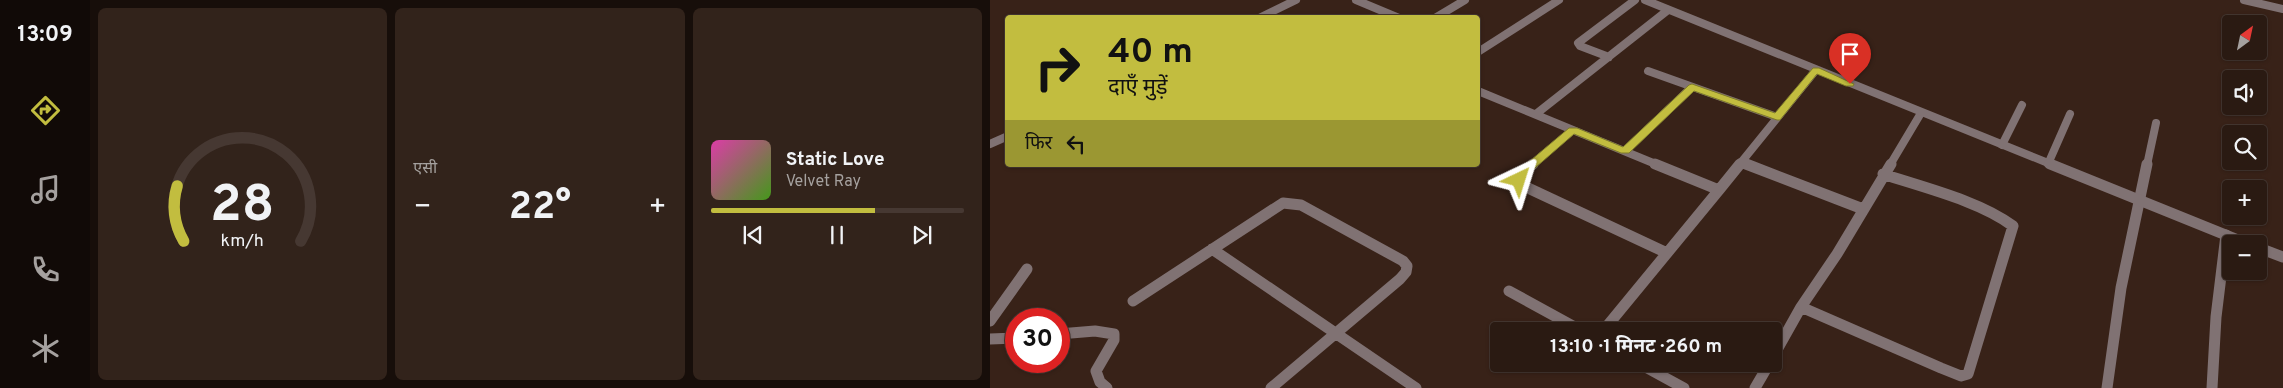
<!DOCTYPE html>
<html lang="hi">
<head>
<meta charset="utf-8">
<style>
	body { margin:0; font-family:Overpass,"Noto Sans Devanagari",sans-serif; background:#32231b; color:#f1f3f6; height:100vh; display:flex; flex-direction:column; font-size:19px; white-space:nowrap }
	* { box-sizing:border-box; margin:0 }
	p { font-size:16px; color:#a5a19f }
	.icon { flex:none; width:28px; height:28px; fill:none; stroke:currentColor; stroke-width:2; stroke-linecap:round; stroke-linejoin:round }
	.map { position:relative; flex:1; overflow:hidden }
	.panel { display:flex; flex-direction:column; gap:8px; padding:8px; background:#170e0a; width:900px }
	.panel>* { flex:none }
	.hud { position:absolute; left:15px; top:15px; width:475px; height:152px; border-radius:5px; box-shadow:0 1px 4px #0004,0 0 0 1px #463832; background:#c2bd3f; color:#111; overflow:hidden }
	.needle { width:32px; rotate:33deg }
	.tools { position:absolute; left:1232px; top:15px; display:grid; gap:10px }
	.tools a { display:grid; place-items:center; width:45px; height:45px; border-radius:5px; background:#2a1a12; box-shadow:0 1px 4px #0004,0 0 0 1px #463832; font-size:25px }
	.speed { position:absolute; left:15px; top:308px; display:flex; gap:10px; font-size:25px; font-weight:700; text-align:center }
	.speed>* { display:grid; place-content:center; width:65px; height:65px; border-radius:50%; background:#2a1a12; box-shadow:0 1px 4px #0004,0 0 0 1px #463832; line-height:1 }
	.speed .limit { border:8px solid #d22; background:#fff; color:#111 }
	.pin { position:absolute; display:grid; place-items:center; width:42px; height:42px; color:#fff; margin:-51px -21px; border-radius:50% 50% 50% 0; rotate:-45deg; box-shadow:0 0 5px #0007 }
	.pin .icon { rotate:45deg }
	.me { position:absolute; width:55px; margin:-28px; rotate:41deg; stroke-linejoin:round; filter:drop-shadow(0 0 4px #0008) }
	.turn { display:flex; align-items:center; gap:18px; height:105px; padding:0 20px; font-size:22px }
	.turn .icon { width:65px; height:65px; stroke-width:2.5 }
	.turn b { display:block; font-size:35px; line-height:42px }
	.then { display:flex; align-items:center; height:48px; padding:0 20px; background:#0003; gap:10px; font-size:19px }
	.big { font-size:38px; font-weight:700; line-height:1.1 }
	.panel .tile { flex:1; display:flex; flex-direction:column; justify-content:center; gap:8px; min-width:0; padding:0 18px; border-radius:8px; background:#32231b }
	.panel .dial { align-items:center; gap:0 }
	.dial svg { height:130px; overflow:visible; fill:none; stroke:#463832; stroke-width:7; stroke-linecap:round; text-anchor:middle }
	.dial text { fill:#f1f3f6; stroke:none }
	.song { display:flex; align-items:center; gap:15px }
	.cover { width:60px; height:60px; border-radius:8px; background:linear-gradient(135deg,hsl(320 70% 55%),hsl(100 70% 35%)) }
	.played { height:5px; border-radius:2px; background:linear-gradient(90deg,#c2bd3f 65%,#463832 65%) }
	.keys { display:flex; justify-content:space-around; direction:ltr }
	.heat { display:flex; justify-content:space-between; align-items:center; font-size:28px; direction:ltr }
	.panel .tiles { flex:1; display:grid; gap:8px; grid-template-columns:repeat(3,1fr) }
	.trip { position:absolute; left:500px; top:322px; width:292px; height:50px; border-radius:5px; background:#2a1a12; box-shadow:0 1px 4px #0004,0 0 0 1px #463832; font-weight:700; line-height:50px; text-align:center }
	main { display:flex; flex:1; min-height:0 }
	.tab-bar { display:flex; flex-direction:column; width:90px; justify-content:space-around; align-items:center; background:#110a07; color:#a5a19f }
	.tab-bar .icon { width:35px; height:35px }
	.tab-bar .active { color:#c2bd3f }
	.tab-bar b { font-size:22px; color:#f1f3f6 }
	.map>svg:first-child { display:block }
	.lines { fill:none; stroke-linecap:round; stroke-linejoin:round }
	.minor-far1 { stroke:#807273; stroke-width:8 }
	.minor { stroke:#807273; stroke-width:11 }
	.tertiary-far1 { stroke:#807273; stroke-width:8 }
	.tertiary { stroke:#807273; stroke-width:11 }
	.route { fill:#c2bd3f; stroke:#7e7b29 }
</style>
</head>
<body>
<main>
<nav class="tab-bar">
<b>13:09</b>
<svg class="icon active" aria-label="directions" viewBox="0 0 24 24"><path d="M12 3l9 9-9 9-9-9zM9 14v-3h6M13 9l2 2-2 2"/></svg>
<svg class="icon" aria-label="music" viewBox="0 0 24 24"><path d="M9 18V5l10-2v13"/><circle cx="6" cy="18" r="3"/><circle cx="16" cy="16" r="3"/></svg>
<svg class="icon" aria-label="phone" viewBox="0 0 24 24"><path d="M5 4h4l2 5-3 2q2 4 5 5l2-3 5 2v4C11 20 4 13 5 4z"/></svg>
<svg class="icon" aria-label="climate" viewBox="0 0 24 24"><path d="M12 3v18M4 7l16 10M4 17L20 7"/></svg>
</nav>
<section class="panel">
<div class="tiles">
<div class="tile dial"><svg viewBox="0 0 100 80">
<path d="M14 69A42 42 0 1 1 86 69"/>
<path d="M14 69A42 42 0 0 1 10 35" stroke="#c2bd3f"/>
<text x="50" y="56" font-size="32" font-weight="700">28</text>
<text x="50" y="72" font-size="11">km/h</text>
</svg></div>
<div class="tile"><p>एसी</p>
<div class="heat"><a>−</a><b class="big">22°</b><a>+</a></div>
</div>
<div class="tile">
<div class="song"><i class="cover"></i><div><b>Static Love</b><p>Velvet Ray</p></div></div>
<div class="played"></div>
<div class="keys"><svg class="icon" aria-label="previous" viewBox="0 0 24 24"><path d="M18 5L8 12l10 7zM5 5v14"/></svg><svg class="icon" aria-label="pause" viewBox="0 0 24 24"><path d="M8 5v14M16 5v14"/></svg><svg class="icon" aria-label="next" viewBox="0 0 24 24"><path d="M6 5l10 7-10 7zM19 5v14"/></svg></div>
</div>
</div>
</section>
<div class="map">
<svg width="1293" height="388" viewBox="0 0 1293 388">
	<rect width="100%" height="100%" fill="#382218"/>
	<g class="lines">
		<path class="minor-far1" d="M366,0L409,18
			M1254,0L1293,9
			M269,18L306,0
			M445,18L475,0
			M488,52L569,0
			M619,57L590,46L588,43L645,0
			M658,71L787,117
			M488,91L668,165
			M546,114L678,10
			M0,144L18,136
			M1012,145L1032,105
			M635,151L702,87
			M751,162L759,165
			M1058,164L1080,114
			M541,165L583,130
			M749,165L826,70
			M900,165L931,113
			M1157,165L1166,123"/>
		<path class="minor" d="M543,164L532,173L529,181L536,187L677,253
			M756,164L873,209
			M729,190L750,164
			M222,249L426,388
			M519,291L592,331
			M143,301L293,203L311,205L413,261L417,266L416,272L410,279L281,388
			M811,307L951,368L971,376L978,374L1023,226C990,201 932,187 893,174
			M0,321L37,269
			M613,331L729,190L665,164
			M69,334L105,331L124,334V340L106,371L110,382L117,388
			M0,339L26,338
			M784,355L811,307L847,254L901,164
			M650,364L694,388
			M765,388L779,364
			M1117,388L1131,288L1157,164
			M1222,388L1226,317L1236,235"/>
		<path class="tertiary-far1" d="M655,0L1063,165"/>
		<path class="tertiary" d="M1060,164L1258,244
			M1269,248L1293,257"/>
	</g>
	<path class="route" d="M823,68H829L864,84L863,86H856L827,74L790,120H787L704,91L639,153H631L584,134L537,175L533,183L529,184L523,180L528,171L579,128H587L633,147L699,85L702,84L785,113Z"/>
</svg>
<div class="tools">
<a><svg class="needle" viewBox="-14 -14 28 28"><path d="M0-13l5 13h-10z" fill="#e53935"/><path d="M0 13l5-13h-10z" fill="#a5a19f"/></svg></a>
<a><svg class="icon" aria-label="sound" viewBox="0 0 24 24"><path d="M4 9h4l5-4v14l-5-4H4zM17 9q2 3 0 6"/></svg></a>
<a><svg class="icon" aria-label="search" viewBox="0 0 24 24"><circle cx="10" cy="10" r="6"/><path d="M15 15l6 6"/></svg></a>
<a>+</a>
<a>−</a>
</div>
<div class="speed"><div class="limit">30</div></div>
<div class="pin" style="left:860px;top:84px;background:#d93025"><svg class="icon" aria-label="arrive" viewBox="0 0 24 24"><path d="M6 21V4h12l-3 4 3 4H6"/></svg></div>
<svg class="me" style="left:529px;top:180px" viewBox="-20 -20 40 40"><path d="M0-17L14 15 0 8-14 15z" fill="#c2bd3f" stroke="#fff" stroke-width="4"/></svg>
<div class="trip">13:10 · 1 मिनट · 260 m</div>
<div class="hud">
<div class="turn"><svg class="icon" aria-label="right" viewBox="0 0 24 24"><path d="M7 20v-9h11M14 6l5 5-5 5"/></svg><div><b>40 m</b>दाएँ मुड़ें</div></div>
<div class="then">फिर<svg class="icon" aria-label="left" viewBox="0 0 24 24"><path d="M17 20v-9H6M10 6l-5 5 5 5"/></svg></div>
</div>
</div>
</main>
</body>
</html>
